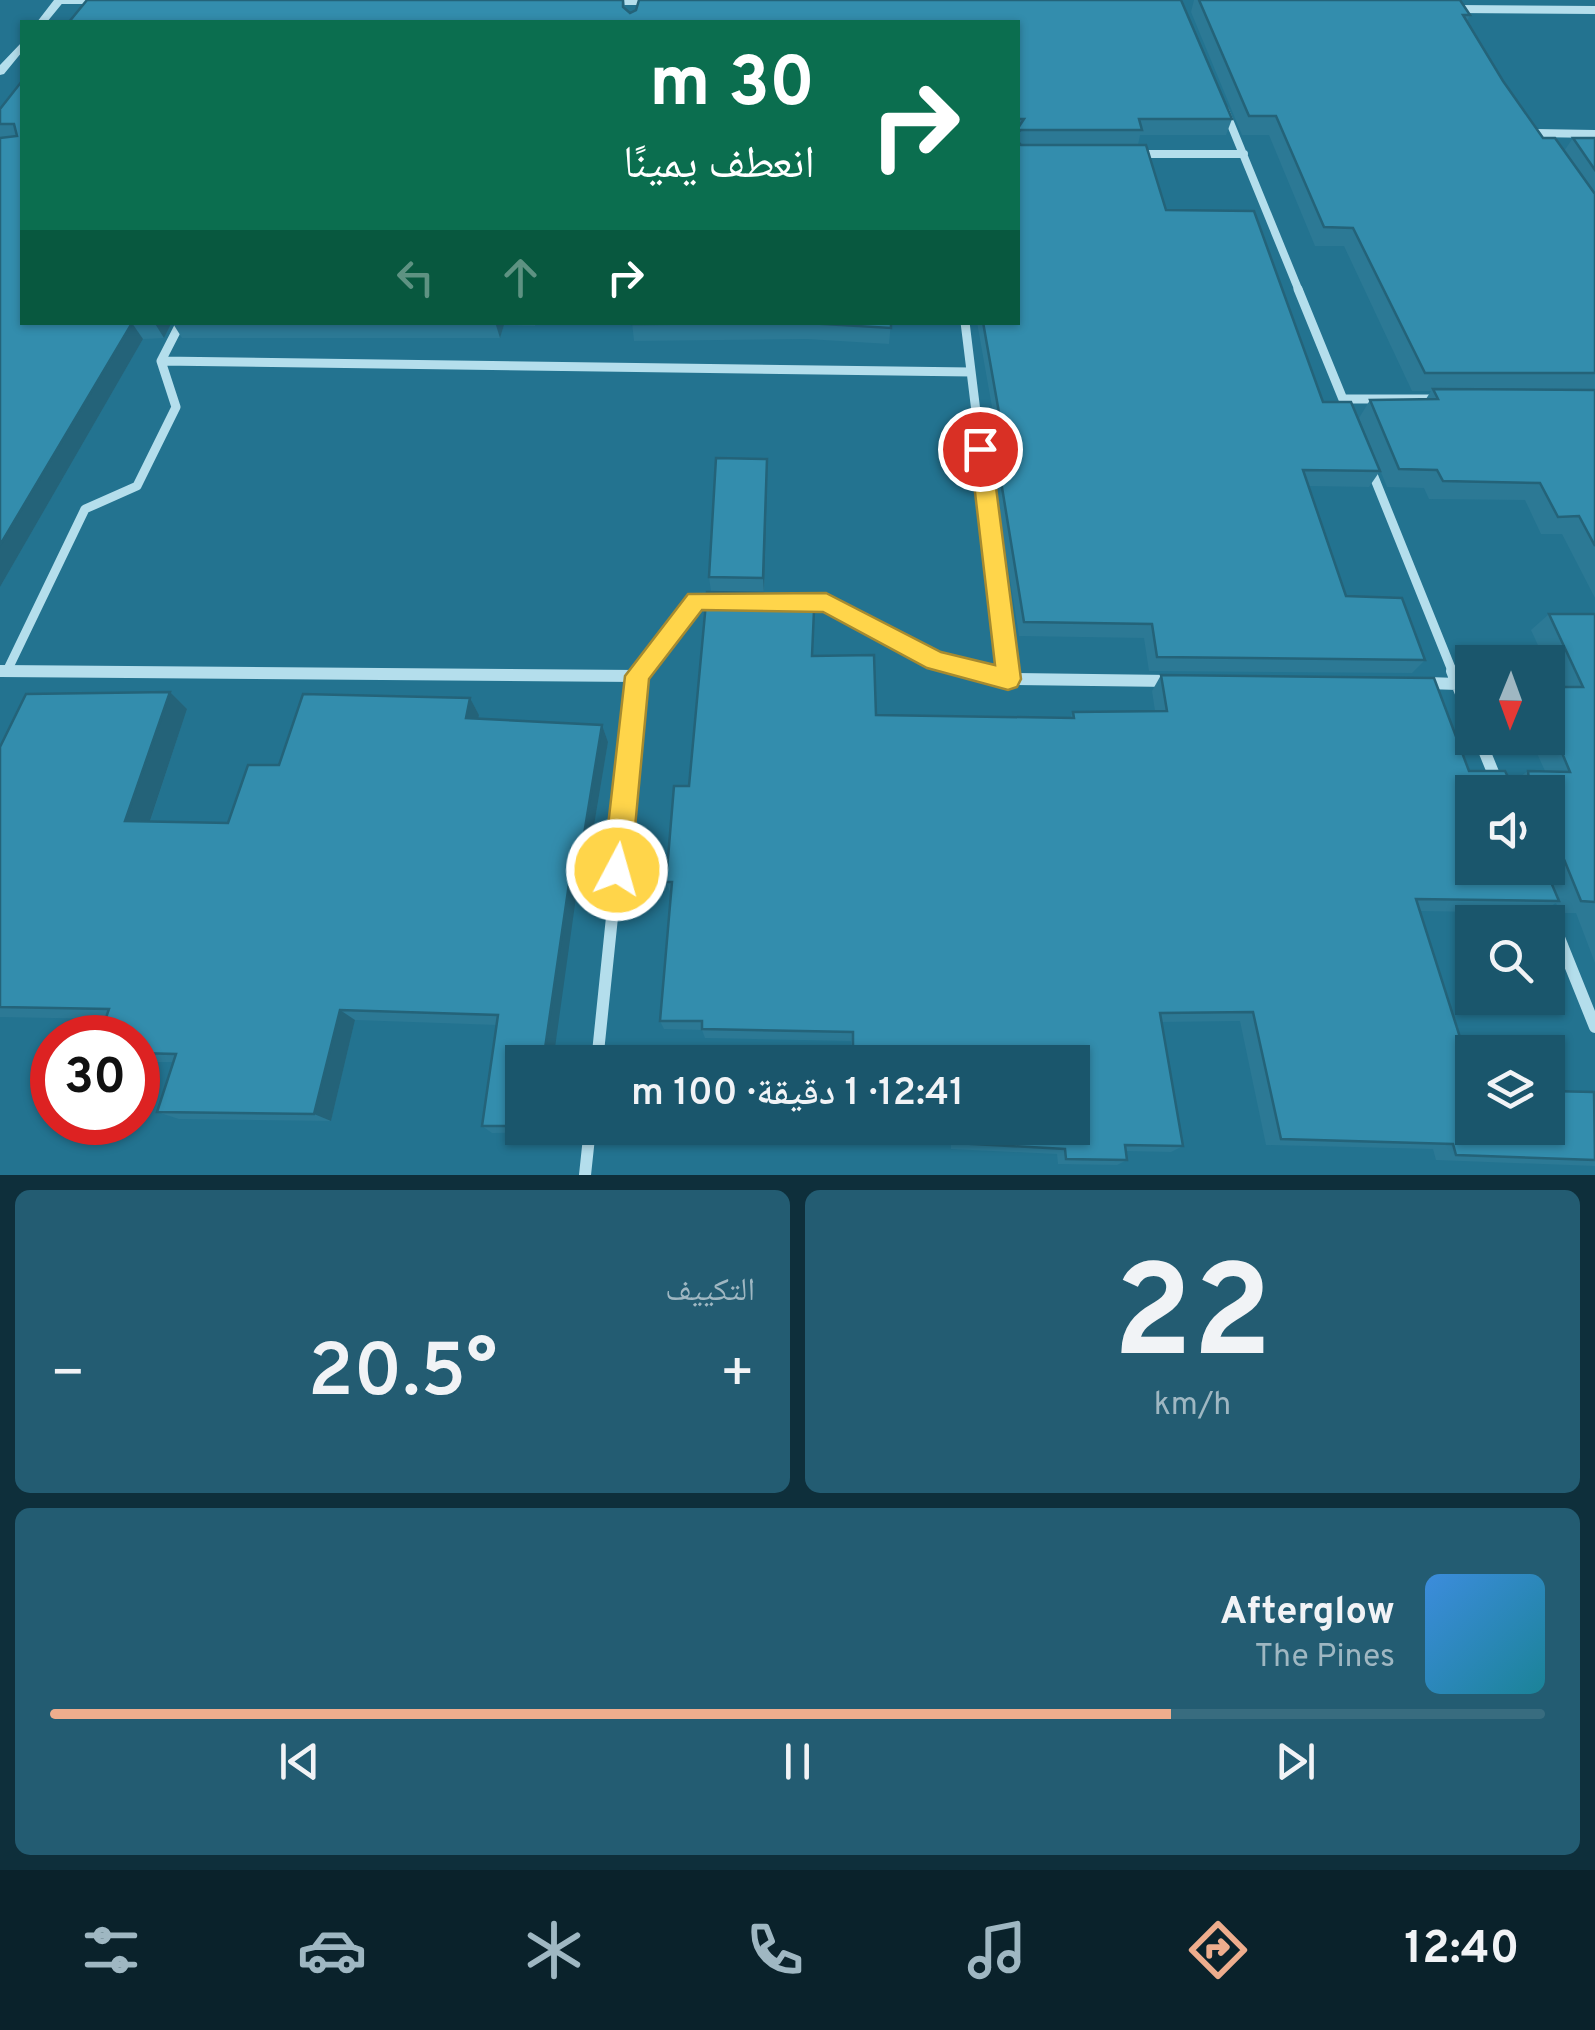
<!DOCTYPE html>
<html lang="ar">
<head>
<meta charset="utf-8">
<style>
	body { margin:0; font-family:Overpass,"Noto Naskh Arabic",sans-serif; background:#235c72; color:#f1f3f6; direction:rtl; height:100vh; display:flex; flex-direction:column; font-size:38px; white-space:nowrap }
	* { box-sizing:border-box; margin:0 }
	p { font-size:32px; color:#9fb7c2 }
	.icon { flex:none; width:55px; height:55px; fill:none; stroke:currentColor; stroke-width:2; stroke-linecap:round; stroke-linejoin:round }
	.map { position:relative; height:1175px; overflow:hidden; direction:ltr }
	.panel { display:flex; flex-direction:column; gap:15px; padding:15px; background:#0e2f3b; flex:1 }
	.panel>* { flex:none }
	.guide { position:absolute; left:20px; top:20px; width:1000px; height:305px; border-radius:0px; box-shadow:0 2px 8px #0004; direction:rtl; background:#0b6e4f; color:#fff; overflow:hidden }
	.needle { width:65px; rotate:181deg }
	.tools { position:absolute; left:1455px; top:645px; display:grid; gap:20px }
	.tools a { display:grid; place-items:center; width:110px; height:110px; border-radius:0px; background:#1a566c; box-shadow:0 2px 8px #0004; font-size:50px }
	.speed { position:absolute; left:30px; top:1015px; display:flex; gap:20px; font-size:50px; font-weight:700; text-align:center }
	.speed>* { display:grid; place-content:center; width:130px; height:130px; border-radius:50%; background:#1a566c; box-shadow:0 2px 8px #0004; line-height:1 }
	.speed .limit { border:15px solid #d22; background:#fff; color:#111 }
	.pin { position:absolute; display:grid; place-items:center; width:85px; height:85px; color:#fff; margin:-42px; border:5px solid #fff; border-radius:50%; box-shadow:0 2px 10px #0007 }
	.me { position:absolute; width:110px; margin:-55px; rotate:6deg; stroke-linejoin:round; filter:drop-shadow(0 0 8px #0008) }
	.turn { display:flex; align-items:center; gap:35px; height:210px; padding:0 40px; font-size:45px }
	.turn .icon { width:130px; height:130px; stroke-width:2.5 }
	.turn b { display:block; font-size:70px; line-height:85px }
	.lanes { display:flex; align-items:center; height:95px; padding:0 40px; background:#0003; justify-content:center; gap:50px; direction:ltr }
	.lanes .off { opacity:.35 }
	.big { font-size:75px; font-weight:600; line-height:1.1 }
	.panel .tile { flex:1; display:flex; flex-direction:column; justify-content:center; gap:15px; min-width:0; padding:0 35px; border-radius:15px; background:#235c72 }
	.panel .dial { align-items:center; gap:0 }
	.dial b { font-size:130px; line-height:1 }
	.song { display:flex; align-items:center; gap:30px }
	.cover { width:120px; height:120px; border-radius:15px; background:linear-gradient(135deg,hsl(210 70% 55%),hsl(190 70% 35%)) }
	.played { height:10px; border-radius:5px; background:linear-gradient(90deg,#eead8d 75%,#386c7f 75%) }
	.keys { display:flex; justify-content:space-around; direction:ltr }
	.heat { display:flex; justify-content:space-between; align-items:center; font-size:55px; direction:ltr }
	.panel .tiles { flex:1; display:grid; gap:15px; grid-template-columns:1fr 1fr }
	.tile:last-child { grid-column:span 2 }
	.trip { position:absolute; left:505px; top:1045px; width:585px; height:100px; border-radius:0px; background:#1a566c; box-shadow:0 2px 8px #0004; font-weight:600; line-height:100px; text-align:center; direction:rtl }
	.tabs { display:flex; height:160px; justify-content:space-around; align-items:center; background:#0a222b; color:#9fb7c2 }
	.tabs .icon { width:70px; height:70px }
	.tabs .on { color:#eead8d }
	.tabs b { font-size:45px; color:#f1f3f6 }
	.map>svg:first-child { display:block }
	.lines { fill:none; stroke-linecap:round; stroke-linejoin:round }
	.minor-far2 { stroke:#b4deec; stroke-width:8 }
	.minor-far1 { stroke:#b4deec; stroke-width:9 }
	.minor { stroke:#b4deec; stroke-width:12 }
	.tertiary { fill:#b4deec; fill-rule:evenodd }
	.wall { fill:#2c7995; fill-rule:evenodd }
	.shaded-wall { fill:#246379 }
	.building { fill:#338dad; stroke:#246379; stroke-width:2.5 }
	.route { fill:#ffd54a; stroke:#a68a30; stroke-width:2.5 }
</style>
</head>
<body>
<div class="map">
<svg width="1595" height="1175" viewBox="0 0 1595 1175">
	<rect width="100%" height="100%" fill="#237390"/>
	<g class="lines">
		<path class="minor-far2" d="M60,0H99
			M611,1H649
			M1456,9L1595,10
			M1225,110L1299,291
			M1536,133L1595,134
			M1138,154H1244"/>
		<path class="minor-far1" d="M1298,289L1349,414
			M965,322L1008,673
			M161,361L971,372
			M1343,399H1437
			M1370,467L1453,673
			M754,601L826,603L936,661L986,673
			M0,671L287,673
			M7,671L85,509L137,486L176,407L161,361L181,322
			M639,673L696,600L717,601"/>
		<path class="minor" d="M0,671L637,676L641,671
			M976,671L1009,679L1170,681
			M1008,671L1009,679
			M1452,671L1472,721
			M1427,683L1458,684
			M1479,738L1501,792
			M1543,898L1595,1027
			M597,1062L637,676
			M585,1175L590,1128"/>
		<path class="tertiary" d="M54,0H65L47,22H37Z
			M22,42V52L4,74L0,75V65Z"/>
	</g>
	<path class="wall" d="M87,0H624L625,9L630,13L636,10L639,0H1181L1232,119L1226,135H1140L1138,145H1146L1166,210L1254,211L1323,402H1351L1380,471L1369,487L1309,486L1346,596L1402,598L1425,660L1412,673L1149,671L1144,638L1019,636L995,484L991,440L995,424L977,322H1018V22H69Z
		M1194,0H1460L1470,15L1467,21L1503,81L1543,138L1564,151L1573,138H1595V598L1562,534H1541L1525,500L1429,499L1424,488L1387,487L1359,418L1370,400L1426,399L1431,391H1412L1344,246H1315L1269,135H1242L1191,12Z
		M22,81V322H172L164,338L143,339L0,587V109Z
		M172,322H536L535,326L504,325L500,338H182Z
		M632,322H891L889,344L807,339L634,341Z
		M767,459L764,608L876,715L1070,718L1073,712L1155,711L1152,691L1161,675L1511,783L1528,771H1545L1530,738H1548V687H1557L1531,630L1549,614H1595V963L1576,913H1560L1556,903L1538,913L1419,911L1472,1128L1595,1095V1166L1436,1160L1433,1149L1266,1145L1240,1021L1161,1022L1183,1146L1171,1152L1126,1151L1127,1160L1117,1165L1058,1164L1057,1154L951,1149V1140L853,1138V1128H1072V1062H852L851,1041L705,1038L702,1030L664,1029L660,1021L671,894L666,882L689,786L711,592L709,577ZM1548,792V868H1472Z
		M170,692L187,709L150,822L228,823L279,765L470,698L479,715L478,719L602,725L608,742L583,891L577,890L522,1062V1128H544L543,1132L492,1133L482,1126L497,1025L355,1020L331,1121L179,1119L157,1112L173,1062H138V1038L105,1019L0,1017V747Z"/>
	<path class="shaded-wall" d="M154,322H172L164,338Z
		M495,322H503L504,325L500,338Z
		M132,323L143,339L0,587V545Z
		M767,459V475L764,593L763,578Z
		M170,692L187,709L145,836L125,821Z
		M470,698L479,715L475,735L466,718Z
		M602,725L608,742L583,891L577,877Z
		M570,877L577,890L553,1062H543Z
		M340,1010L355,1020L331,1121L314,1114Z"/>
	<path class="building" d="M87,0H623V7L630,13L636,10L639,0H1181L1232,119H1139L1142,130H1021L1018,132V128L1024,119H1018V22H69Z
		M1199,0H1460L1470,15H1463L1503,81L1543,138H1555L1595,194V373H1425L1353,228L1324,227L1276,116H1249Z
		M22,81V322H135L132,323L0,545V138L17,136L14,124H0V109Z
		M1573,138H1595V170Z
		M1018,142L1021,145H1146L1166,210L1254,211L1323,402H1351L1380,471L1303,470L1346,596L1402,598L1425,660L1157,657L1152,624L1024,622L999,469L994,424H1001L983,322H1018Z
		M632,322H891V328L807,323L632,324Z
		M1433,389L1595,390V546L1579,516L1558,517L1540,483L1443,481L1437,470L1399,469L1370,400L1438,399Z
		M716,458L767,459L763,578L709,577Z
		M707,592L763,593L762,608L814,610L812,656L874,655L876,715L1074,718L1073,712L1167,711L1161,675L1434,678L1469,771H1505L1512,785L1522,788L1529,780L1528,771L1570,772L1548,719V687H1583L1549,614H1595V902L1581,901L1561,852L1551,845L1548,847V792H1472V868H1545L1559,901L1416,899L1472,1075V1128H1548V1091L1594,1092L1595,1160L1456,1155L1453,1144L1281,1139L1253,1012L1160,1013L1183,1146L1125,1145L1127,1160L1066,1159L1065,1149L956,1143L955,1134L855,1132V1128H1072V1062H853V1032L702,1029V1021H660L672,882H666L674,786H689Z
		M170,692L125,821L228,823L248,765H279L303,694L470,698L466,718L602,725L577,877H570L543,1062H522V1126H482L498,1015L340,1010L314,1114L157,1112L176,1054L138,1053V1038H99L109,1009L0,1007V747L26,694Z"/>
	<path class="route" d="M980,441L991,449L1021,679L1017,687L1008,690L927,668L823,612L702,610L649,679L631,870L627,879L617,883L607,879L603,870L625,676L688,594L826,593L941,652L995,665L970,449Z"/>
</svg>
<div class="tools">
<a><svg class="needle" viewBox="-14 -14 28 28"><path d="M0-13l5 13h-10z" fill="#e53935"/><path d="M0 13l5-13h-10z" fill="#9fb7c2"/></svg></a>
<a><svg class="icon" aria-label="sound" viewBox="0 0 24 24"><path d="M4 9h4l5-4v14l-5-4H4zM17 9q2 3 0 6"/></svg></a>
<a><svg class="icon" aria-label="search" viewBox="0 0 24 24"><circle cx="10" cy="10" r="6"/><path d="M15 15l6 6"/></svg></a>
<a><svg class="icon" aria-label="layers" viewBox="0 0 24 24"><path d="M12 4l9 5-9 5-9-5zM3 14l9 5 9-5"/></svg></a>
</div>
<div class="speed"><div class="limit">30</div></div>
<div class="pin" style="left:980px;top:449px;background:#d93025"><svg class="icon" aria-label="arrive" viewBox="0 0 24 24"><path d="M6 21V4h12l-3 4 3 4H6"/></svg></div>
<svg class="me" style="left:617px;top:870px" viewBox="-20 -20 40 40"><circle r="17" fill="#ffd54a" stroke="#fff" stroke-width="3"/><path d="M0-11L8 9 0 5-8 9z" fill="#fff"/></svg>
<div class="trip">12:41 · 1 دقيقة · 100 m</div>
<div class="guide">
<div class="turn"><svg class="icon" aria-label="right" viewBox="0 0 24 24"><path d="M7 20v-9h11M14 6l5 5-5 5"/></svg><div><b>30 m</b>انعطف يمينًا</div></div>
<div class="lanes"><svg class="icon off" aria-label="left" viewBox="0 0 24 24"><path d="M17 20v-9H6M10 6l-5 5 5 5"/></svg><svg class="icon off" aria-label="ahead" viewBox="0 0 24 24"><path d="M12 20V5M6 11l6-6 6 6"/></svg><svg class="icon" aria-label="right" viewBox="0 0 24 24"><path d="M7 20v-9h11M14 6l5 5-5 5"/></svg></div>
</div>
</div>
<section class="panel">
<div class="tiles">
<div class="tile dial"><b>22</b><p>km/h</p></div>
<div class="tile"><p>التكييف</p>
<div class="heat"><a>−</a><b class="big">20.5°</b><a>+</a></div>
</div>
<div class="tile">
<div class="song"><i class="cover"></i><div><b>Afterglow</b><p>The Pines</p></div></div>
<div class="played"></div>
<div class="keys"><svg class="icon" aria-label="previous" viewBox="0 0 24 24"><path d="M18 5L8 12l10 7zM5 5v14"/></svg><svg class="icon" aria-label="pause" viewBox="0 0 24 24"><path d="M8 5v14M16 5v14"/></svg><svg class="icon" aria-label="next" viewBox="0 0 24 24"><path d="M6 5l10 7-10 7zM19 5v14"/></svg></div>
</div>
</div>
</section>
<nav class="tabs">
<b>12:40</b>
<svg class="icon on" aria-label="directions" viewBox="0 0 24 24"><path d="M12 3l9 9-9 9-9-9zM9 14v-3h6M13 9l2 2-2 2"/></svg>
<svg class="icon" aria-label="music" viewBox="0 0 24 24"><path d="M9 18V5l10-2v13"/><circle cx="6" cy="18" r="3"/><circle cx="16" cy="16" r="3"/></svg>
<svg class="icon" aria-label="phone" viewBox="0 0 24 24"><path d="M5 4h4l2 5-3 2q2 4 5 5l2-3 5 2v4C11 20 4 13 5 4z"/></svg>
<svg class="icon" aria-label="climate" viewBox="0 0 24 24"><path d="M12 3v18M4 7l16 10M4 17L20 7"/></svg>
<svg class="icon" aria-label="car" viewBox="0 0 24 24"><path d="M5 17H2v-5l4-1 3-4h7l3 4 3 1v5h-3M9 17h6M6 11h13"/><circle cx="7" cy="17" r="2"/><circle cx="17" cy="17" r="2"/></svg>
<svg class="icon" aria-label="filters" viewBox="0 0 24 24"><path d="M4 7h16M4 17h16"/><circle cx="9" cy="7" r="2"/><circle cx="15" cy="17" r="2"/></svg>
</nav>
</body>
</html>
